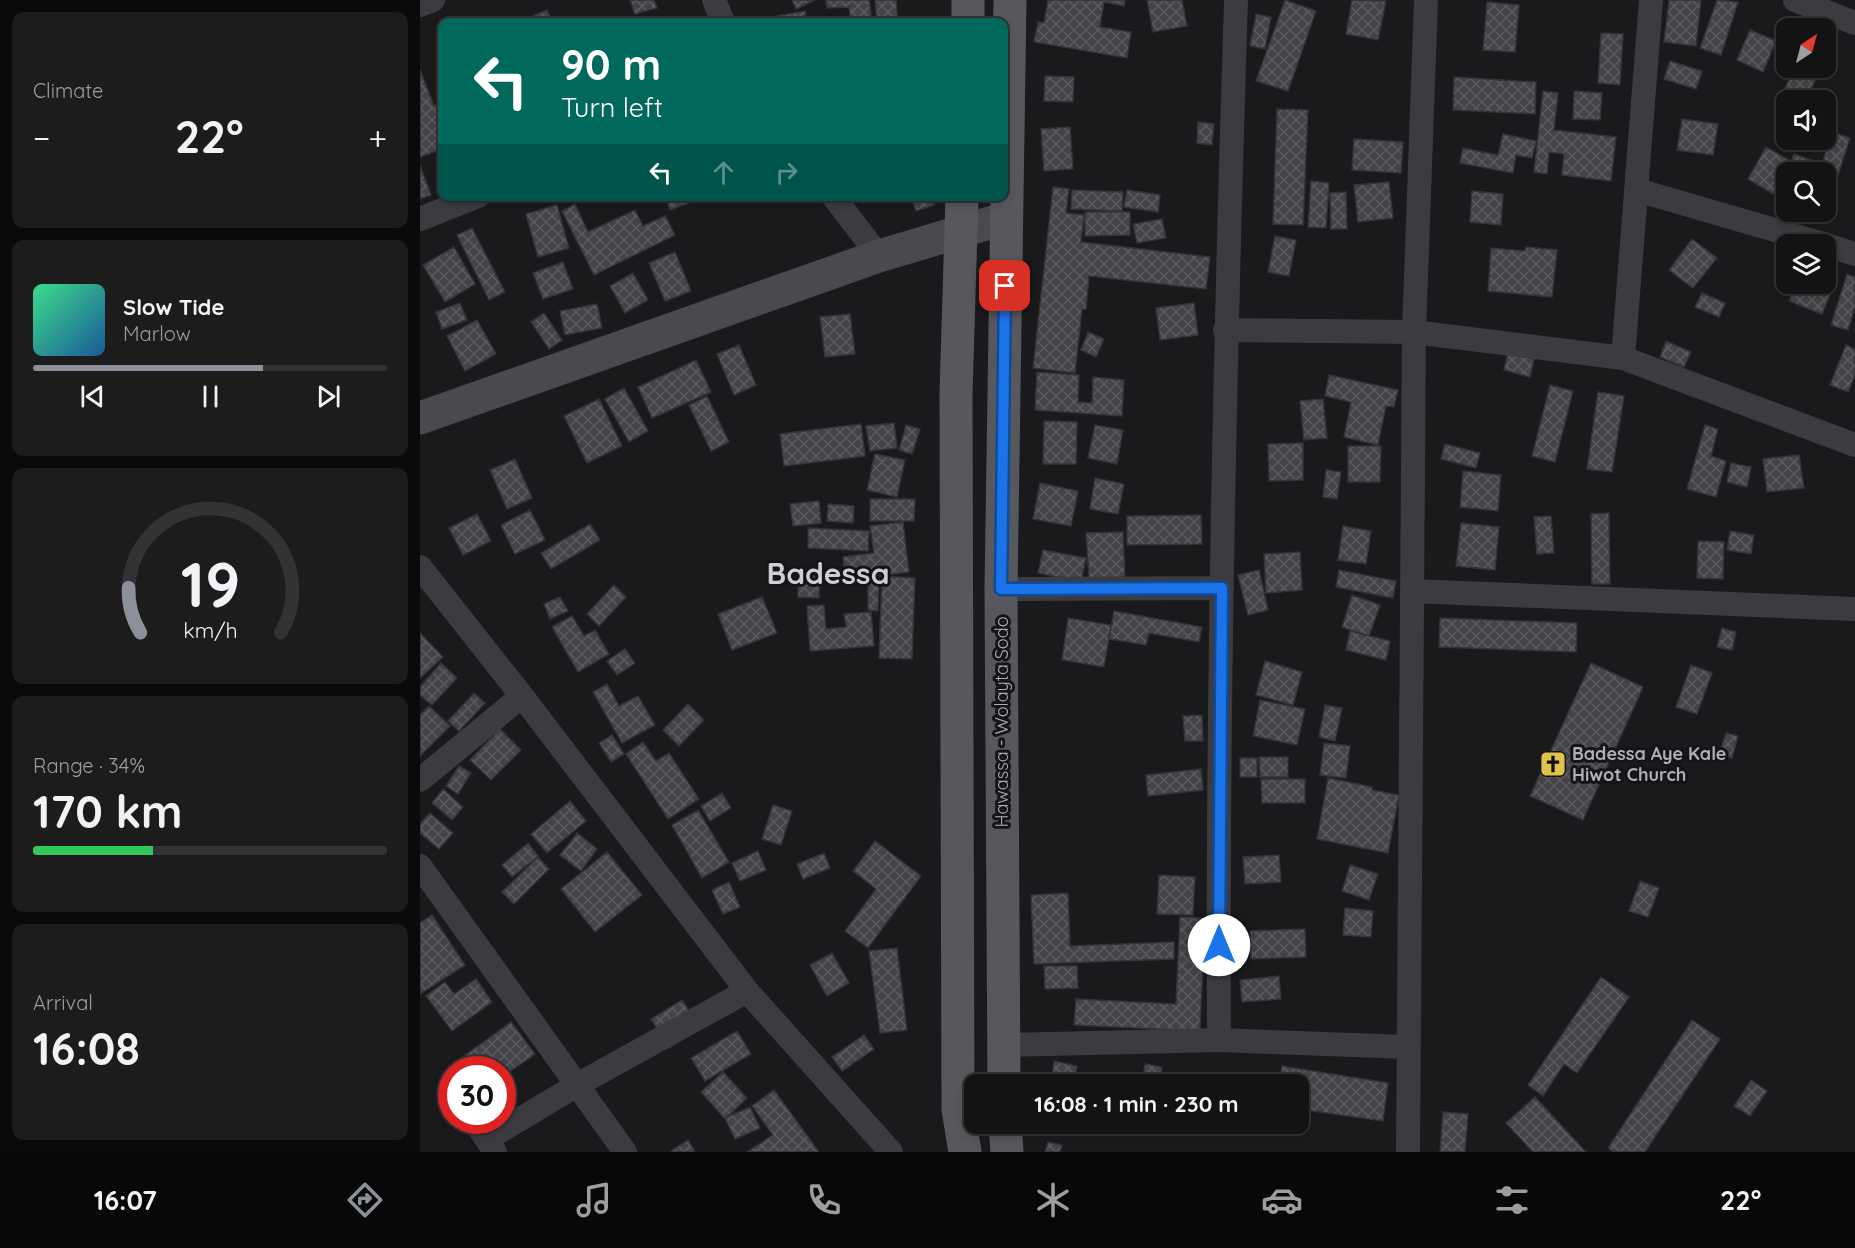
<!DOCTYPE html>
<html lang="en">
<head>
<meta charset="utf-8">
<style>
	body { margin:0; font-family:Quicksand,sans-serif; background:#1d1c1d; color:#f1f3f6; height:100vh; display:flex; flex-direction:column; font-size:22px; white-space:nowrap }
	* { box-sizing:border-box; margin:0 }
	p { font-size:20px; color:#9d9ea0 }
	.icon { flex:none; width:33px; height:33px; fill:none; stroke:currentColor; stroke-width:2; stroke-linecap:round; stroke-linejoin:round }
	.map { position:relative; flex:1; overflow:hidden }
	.drawer { display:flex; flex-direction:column; gap:12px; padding:12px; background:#0b0a0b; width:420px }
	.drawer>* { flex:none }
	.hud { position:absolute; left:18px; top:18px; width:570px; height:183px; border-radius:12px; box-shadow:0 3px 9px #0003,0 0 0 2px #333234; background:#00695c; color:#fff; overflow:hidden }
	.needle { width:39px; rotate:36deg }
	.tools { position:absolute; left:1356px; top:18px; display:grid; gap:12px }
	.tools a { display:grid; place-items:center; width:60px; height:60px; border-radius:12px; background:#141314; box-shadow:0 3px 9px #0003,0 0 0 2px #333234; font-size:30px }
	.speed { position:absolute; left:18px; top:1056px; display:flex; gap:12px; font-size:30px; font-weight:700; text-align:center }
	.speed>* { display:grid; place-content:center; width:78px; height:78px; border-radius:50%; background:#141314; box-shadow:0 3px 9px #0003,0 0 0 2px #333234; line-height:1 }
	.speed .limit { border:9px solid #d22; background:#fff; color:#111 }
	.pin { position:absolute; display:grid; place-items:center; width:51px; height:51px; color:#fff; margin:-26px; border-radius:12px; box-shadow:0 3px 9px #0006 }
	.me { position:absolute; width:66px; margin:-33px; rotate:0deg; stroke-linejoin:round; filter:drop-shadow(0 0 4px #0008) }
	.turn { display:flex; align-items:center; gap:21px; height:126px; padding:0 24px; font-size:27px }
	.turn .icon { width:78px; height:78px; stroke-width:2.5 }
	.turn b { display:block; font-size:42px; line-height:51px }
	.lanes { display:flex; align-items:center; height:57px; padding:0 24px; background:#0003; justify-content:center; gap:30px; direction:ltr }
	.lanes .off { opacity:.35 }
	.big { font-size:45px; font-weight:700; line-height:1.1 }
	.drawer .widget { flex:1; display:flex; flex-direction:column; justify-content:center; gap:9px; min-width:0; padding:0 21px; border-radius:12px; background:#1d1c1d }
	.drawer .dial { align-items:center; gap:0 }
	.dial svg { height:156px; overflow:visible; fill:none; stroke:#333234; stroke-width:7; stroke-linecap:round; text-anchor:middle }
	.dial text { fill:#f1f3f6; stroke:none }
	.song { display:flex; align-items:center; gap:18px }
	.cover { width:72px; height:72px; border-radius:9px; background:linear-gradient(135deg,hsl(150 70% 55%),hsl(210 70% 35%)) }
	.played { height:6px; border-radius:3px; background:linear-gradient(90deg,#8c9099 65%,#333234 65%) }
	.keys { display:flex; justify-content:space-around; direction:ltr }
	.heat { display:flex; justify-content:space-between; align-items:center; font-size:33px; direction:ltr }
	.charge { height:9px; border-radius:4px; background:linear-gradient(90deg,#34c759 34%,#333234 0) }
	.trip { position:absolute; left:544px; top:1074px; width:345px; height:60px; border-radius:12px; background:#141314; box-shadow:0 3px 9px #0003,0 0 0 2px #333234; font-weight:700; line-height:60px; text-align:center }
	.dock { display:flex; height:96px; justify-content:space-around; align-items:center; background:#080808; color:#9d9ea0 }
	.dock .icon { width:42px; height:42px }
	.dock .selected { color:#8c9099 }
	.dock b { font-size:27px; color:#f1f3f6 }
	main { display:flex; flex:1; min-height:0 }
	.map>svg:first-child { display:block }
	.building { fill:url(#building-cross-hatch); stroke:#343337; stroke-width:1.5 }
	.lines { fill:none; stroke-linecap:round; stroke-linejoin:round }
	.street { stroke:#3b3b40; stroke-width:24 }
	.secondary { stroke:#494a50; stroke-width:33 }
	.primary { stroke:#57585e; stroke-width:33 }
	.route-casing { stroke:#114b97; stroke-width:15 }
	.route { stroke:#1a73e8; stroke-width:10 }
	.labels { text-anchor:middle; stroke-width:6; stroke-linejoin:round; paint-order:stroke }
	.street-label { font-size:18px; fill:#adafb9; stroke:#151416 }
	.poi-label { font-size:18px; font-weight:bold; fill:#adafb9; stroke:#151416; text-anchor:start }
	.town-label { font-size:30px; font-weight:bold; fill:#cecfd6; stroke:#151416 }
</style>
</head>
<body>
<main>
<section class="drawer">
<div class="widget"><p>Climate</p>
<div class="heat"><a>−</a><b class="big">22°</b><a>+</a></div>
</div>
<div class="widget">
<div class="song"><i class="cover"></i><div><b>Slow Tide</b><p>Marlow</p></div></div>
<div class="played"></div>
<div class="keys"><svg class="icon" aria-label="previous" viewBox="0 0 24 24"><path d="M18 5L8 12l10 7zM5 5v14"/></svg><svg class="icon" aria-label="pause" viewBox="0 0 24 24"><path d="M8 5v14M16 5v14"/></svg><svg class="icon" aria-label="next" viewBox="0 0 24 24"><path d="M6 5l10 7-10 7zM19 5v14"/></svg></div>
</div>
<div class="widget dial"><svg viewBox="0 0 100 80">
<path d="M14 69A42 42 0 1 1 86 69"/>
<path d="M14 69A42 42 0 0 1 8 46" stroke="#8c9099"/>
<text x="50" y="56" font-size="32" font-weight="700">19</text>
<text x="50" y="72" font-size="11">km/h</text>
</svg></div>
<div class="widget"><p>Range · 34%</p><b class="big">170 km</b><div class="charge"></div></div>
<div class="widget"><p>Arrival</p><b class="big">16:08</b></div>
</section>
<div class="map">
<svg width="1435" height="1152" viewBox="0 0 1435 1152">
	<defs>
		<pattern id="building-cross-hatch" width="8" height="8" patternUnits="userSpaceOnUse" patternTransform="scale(1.5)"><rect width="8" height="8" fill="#444448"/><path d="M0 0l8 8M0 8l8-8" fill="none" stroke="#5c5c60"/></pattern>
	</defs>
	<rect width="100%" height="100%" fill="#1a191b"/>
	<path class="building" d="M210,0H234L237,8L215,14Z
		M372,0H395L376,9Z
		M406,0H449L452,22H431L429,7L407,8Z
		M455,0H476L478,22H457Z
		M628,0H705L704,6L684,2L680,27L711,32L707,58L614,42L618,22L624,23Z
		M727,0H762L767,26L733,32Z
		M865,0L896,11L868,91L836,81Z
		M932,0L966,1L958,40L926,34Z
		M1249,0H1281L1276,46L1244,42Z
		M1297,0L1318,2L1301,55L1280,48Z
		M1067,2L1099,5L1095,52L1063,50Z
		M127,10L132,22H99Z
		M385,11L387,22H346L345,18Z
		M836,14L851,17L845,49L830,46Z
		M1330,30L1356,41L1343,72L1317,60Z
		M1181,33L1203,34L1200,85L1178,83Z
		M1250,61L1282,71L1276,89L1244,79Z
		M1374,68H1401L1386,100H1366V116L1355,111Z
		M0,70L14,106L18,104L22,116V149L0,157Z
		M625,76L654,77L653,102L624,101Z
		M1034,77L1116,82L1115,114L1033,110Z
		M1123,91L1138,93L1134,130L1196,137L1191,181L1142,175L1144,154L1129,152L1127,174L1114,172Z
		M1154,91L1182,93L1180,120L1153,119Z
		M857,109L888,110L883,225L853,224Z
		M1262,119L1298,124L1293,155L1257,150Z
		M778,122L794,124L792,145L777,143Z
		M650,127L653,169L624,171L621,129Z
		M1412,132L1430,138L1406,212V172H1368L1374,154L1402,164Z
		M1083,134L1116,141L1112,158L1096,155L1093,173L1040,163L1043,148L1078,155Z
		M934,139L983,142L981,173L932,170Z
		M1346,147L1372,162L1353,194L1328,179Z
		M0,165L11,195L0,199Z
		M1366,179V210L1357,208Z
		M891,181L909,183L906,228L888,227Z
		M969,182L973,218L938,222L934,185Z
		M633,187L649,189L646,213L664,215L661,242L790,257L786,289L669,276L666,309H662L655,373L613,368Z
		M652,190L703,192L702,211L651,209Z
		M707,190L740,195L738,212L704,207Z
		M1052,191L1083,194L1081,225L1050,222Z
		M926,192L927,229H911L910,193Z
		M245,196H280L281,198L250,210Z
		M491,196H511L514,205L496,211Z
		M155,204L168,232L215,210L223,226L245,216L255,235L174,275L142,211Z
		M137,205L149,248L118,257L106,214Z
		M665,212H710V235L665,236Z
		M742,219L746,238L717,243L713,224Z
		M52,228L85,292L69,300L37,235Z
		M855,236L876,240L869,276L848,272Z
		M1272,239L1297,258L1273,288L1249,270Z
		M34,247L55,284L25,302L3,265Z
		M1106,247L1137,250L1132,297L1068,291L1071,248L1105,251Z
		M255,252L271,291L245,301L229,263Z
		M143,262L153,289L123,299L113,273Z
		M213,273L228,300L205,313L190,286Z
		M1406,273L1417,278L1402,314L1369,301L1376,284H1406Z
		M1427,274L1435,277V307L1428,330L1411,325Z
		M1282,293L1305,303L1299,317L1275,307Z
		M40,303L47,320L22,329L16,312Z
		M774,303L778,335L740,340L736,308Z
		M177,304L182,328L145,335L140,311Z
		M124,313L142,340L129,349L111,322Z
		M430,314L435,354L405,357L400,317Z
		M57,320L76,354L45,371L27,336Z
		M668,332L684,339L676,357L661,350Z
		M1246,341L1271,352L1264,367L1240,357Z
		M319,345L336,385L314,395L297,354Z
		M1426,345L1435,349V375L1428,392L1410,385Z
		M1088,352L1114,359L1110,377L1084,370Z
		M276,360L291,392L232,418L218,387Z
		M617,372L659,375L658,402L672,403L673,377L704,380L702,416L615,410Z
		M909,375L978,390L974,407L966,406L958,445L924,437L931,402L905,396Z
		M1130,385L1153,391L1135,462L1112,456Z
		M204,388L228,431L209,442L185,399Z
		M1178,392L1204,396L1192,472L1167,469Z
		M287,396L309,442L291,451L269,405Z
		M179,399L202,446L167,463L144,416Z
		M903,399L907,438L884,440L880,401Z
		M624,421L657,422L656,464H623Z
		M474,423L477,448L450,451L446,426Z
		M441,424L445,456L364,466L360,434Z
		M486,425L500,429L492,454L479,450Z
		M675,425L703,430L697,464L668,458Z
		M1285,425L1298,429L1291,456L1306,461L1296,497L1267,489Z
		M883,443V480L849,481L848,444Z
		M1025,444L1060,453L1056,468L1021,459Z
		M928,446H961L960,482H928Z
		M455,454L485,460L477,497L447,490Z
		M1379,455L1384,488L1347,492L1343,459Z
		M95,459L112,498L87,509L70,470Z
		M1311,463L1331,467L1327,487L1307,482Z
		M906,470L921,472L917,499L903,497Z
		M1043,471L1081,475L1078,511L1040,507Z
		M675,478L704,484L698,514L670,509Z
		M620,483L658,491L651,526L613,519Z
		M450,499H495L494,521H450Z
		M399,501L401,523L373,526L370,504Z
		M408,504L434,506L433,523L407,521Z
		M110,510L125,540L95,554L81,525Z
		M1189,513L1190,584H1172L1171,514Z
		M57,514L71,541L43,555L29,528Z
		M781,515L782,544L707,545V516Z
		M1131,516L1134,553L1117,554L1114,517Z
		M483,522L489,572L426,580L423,557L454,553L450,526Z
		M1041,523L1079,527L1075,570L1036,566Z
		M170,524L180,540L131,569L121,553Z
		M923,526L951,531L946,564L918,560Z
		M388,528L449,531L448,551L388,548Z
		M1310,531L1334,535L1331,554L1307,550Z
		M703,532L705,577L669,579L666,533Z
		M1278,541L1304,542L1303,579L1277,578Z
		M623,550L666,558L661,582L618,573Z
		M880,552L882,590L846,593L844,554Z
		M839,570L848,610L828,615L818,575Z
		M919,570L976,581L973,598L916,587Z
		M378,576H400L399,598L378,597Z
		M462,576L495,578L492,659L459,658Z
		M448,578L459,579L458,611L448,610Z
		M194,585L206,597L179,626L167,614Z
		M932,595L960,605L949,636L922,627Z
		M140,597L148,611L130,619L124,604Z
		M342,597L357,633L312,650L298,614Z
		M404,605L406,629L426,627L424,614L451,612L454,646L390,651L387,606Z
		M694,611L782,627L779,642L729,633L726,645L689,639Z
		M152,616L164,636L175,630L189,654L158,672L132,627Z
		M648,618L691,625L684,667L642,660Z
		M1020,618L1157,623L1156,652L1019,647Z
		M1302,628L1316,632L1312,650L1297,647Z
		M930,631L970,641L966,660L926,650Z
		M0,633L23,657L0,678Z
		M205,649L215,663L197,675L187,661Z
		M845,661L882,672L873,705L836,695Z
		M21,663L37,678L12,705L0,695V687Z
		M1171,663L1223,687L1163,820L1110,796Z
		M1271,665L1292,673L1277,714L1256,707Z
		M187,684L199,706L218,696L235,725L202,743L173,692Z
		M54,693L65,703L39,731L28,721Z
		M840,700L885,709L877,745L833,736Z
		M268,704L284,720L259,746L243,730Z
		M905,705L922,708L915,741L899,737Z
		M9,706L30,726L0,756V715Z
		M782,715L783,741H765L763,716Z
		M80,729L101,750L71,780L50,760Z
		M1306,733L1318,736L1312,758L1299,754Z
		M192,735L204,754L191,762L179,743Z
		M223,742L236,761L249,753L279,799L248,819L206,754Z
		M904,743L930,746L926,778L900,775Z
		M839,757H868V777H840Z
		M820,758H837V777H820Z
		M39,766L51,773L38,794L26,786Z
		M781,769L783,790L728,796L726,775Z
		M908,778L952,787V790L979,795L968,853L897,839Z
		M841,779H885V803H842Z
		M23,789L43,807L32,820L12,803Z
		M302,793L311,808L290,821L281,806Z
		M150,801L166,821L127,853L111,834Z
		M353,805L372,811L361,845L342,839Z
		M278,810L309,862L282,878L252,825Z
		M10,813L33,833L19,849L0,833V824Z
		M157,833L177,849L161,871L140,855Z
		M455,841L501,876L448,948L425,931L456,889L433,871Z
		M108,843L118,856L92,877L82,865Z
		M338,851L346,870L320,881L312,863Z
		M187,852L222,895L175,932L141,889Z
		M404,853L410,868L383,879L377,864Z
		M859,855L861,882L825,884L823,857Z
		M118,857L129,869L94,904L82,892Z
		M930,865L958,874L949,900L922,891Z
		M739,875L775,877L773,915L737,914Z
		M1220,881L1239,888L1228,917L1209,911Z
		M309,882L320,907L303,914L292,890Z
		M648,893L650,946L754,942V959L614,964L611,895Z
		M925,908L953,911L951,937L923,935Z
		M12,915L45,965L0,994V923Z
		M760,917L785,918L780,1031L654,1025L656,999L756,1004Z
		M885,929L886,957L831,959L830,931Z
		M477,948L487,1030L460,1033L449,951Z
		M412,953L429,983L407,996L390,965Z
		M624,966H657L658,988L625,989Z
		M859,976L861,999L822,1002L820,980Z
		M1181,977L1209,997L1157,1073L1144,1064L1123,1096L1108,1085Z
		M56,979L72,1002L32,1031L6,996L25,982L34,994Z
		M262,1000L280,1028L249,1048L231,1019Z
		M1272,1020L1300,1039L1225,1152H1193L1188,1148Z
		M91,1022L115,1054L82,1077V1070H41L36,1062Z
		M317,1031L331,1054L285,1081L271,1058Z
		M444,1035L454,1049L422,1071L412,1057Z
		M634,1061L657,1066L654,1084H631Z
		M725,1064L742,1067L739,1084H722Z
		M862,1066L968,1083L963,1121L879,1109V1084H859Z
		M303,1072L327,1098L305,1119L281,1092Z
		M1331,1080L1347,1091L1330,1116L1314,1106Z
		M354,1090L399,1152H327L353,1135L332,1106Z
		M1115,1097L1166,1152H1113L1086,1123Z
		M330,1107L340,1128L315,1139L305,1118Z
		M1023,1112L1048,1114L1045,1152H1020Z
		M268,1140L275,1152H252L251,1151Z
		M628,1142L642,1145L640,1152H625Z"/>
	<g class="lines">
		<path class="street" d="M294,0L303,22
			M1375,0L1435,23
			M0,5L13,0
			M1217,190L1403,244
			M413,196L459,256
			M0,219L58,196
			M1406,245L1435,254
			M805,330L994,332L1203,358L1231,0
			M1203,358L1435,445
			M0,567L102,696L327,991L471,1152
			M581,589L802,588
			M992,591L1435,609
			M0,780L102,696
			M0,866L205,1152
			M799,1040L988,1047
			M583,1045L799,1040C797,693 805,346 816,0
			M55,1122L75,1152
			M67,1139L157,1085L327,991
			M988,1152L994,332L1006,0"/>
		<path class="secondary" d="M0,418L459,256L586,218"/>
		<path class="primary" d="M548,22V0
			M542,196L536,394L538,1109L545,1152
			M584,1084L581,589L590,0
			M585,1124L587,1152"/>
	</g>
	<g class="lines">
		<defs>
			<path id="route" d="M585,286L581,589L802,588L799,945"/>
		</defs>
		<use href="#route" class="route-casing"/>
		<use href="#route" class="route"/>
	</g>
	<defs>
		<symbol id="church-square" viewBox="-11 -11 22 22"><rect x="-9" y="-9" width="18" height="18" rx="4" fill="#e0c24c" stroke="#151416"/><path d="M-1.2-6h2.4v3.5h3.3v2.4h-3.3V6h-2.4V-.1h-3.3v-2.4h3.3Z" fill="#111"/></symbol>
	</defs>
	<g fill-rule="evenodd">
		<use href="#church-square" x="1118" y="749" width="30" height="30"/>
	</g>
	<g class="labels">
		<g class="street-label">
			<text transform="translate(582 722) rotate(-90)" y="6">Hawassa - Wolayta Sodo</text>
		</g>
		<g class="poi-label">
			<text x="1152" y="760">Badessa Aye Kale<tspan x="1152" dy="21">Hiwot Church</tspan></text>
		</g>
		<g class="town-label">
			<text x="408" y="584">Badessa</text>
		</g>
	</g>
</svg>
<div class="tools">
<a><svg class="needle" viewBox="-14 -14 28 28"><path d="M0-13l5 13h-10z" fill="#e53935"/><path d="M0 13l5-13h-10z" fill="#9d9ea0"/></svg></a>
<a><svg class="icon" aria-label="sound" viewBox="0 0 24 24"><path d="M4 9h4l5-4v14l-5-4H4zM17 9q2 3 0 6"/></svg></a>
<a><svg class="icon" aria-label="search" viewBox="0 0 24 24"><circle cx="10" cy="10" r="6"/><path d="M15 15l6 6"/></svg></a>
<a><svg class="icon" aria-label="layers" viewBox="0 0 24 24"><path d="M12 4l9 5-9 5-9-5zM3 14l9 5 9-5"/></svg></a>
</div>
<div class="speed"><div class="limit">30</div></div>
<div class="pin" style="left:585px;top:286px;background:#d93025"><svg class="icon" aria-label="arrive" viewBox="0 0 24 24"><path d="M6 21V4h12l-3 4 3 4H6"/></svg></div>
<svg class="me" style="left:799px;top:945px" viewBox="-20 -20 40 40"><circle r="19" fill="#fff"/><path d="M0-13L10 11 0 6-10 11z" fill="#1a73e8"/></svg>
<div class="trip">16:08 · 1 min · 230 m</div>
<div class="hud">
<div class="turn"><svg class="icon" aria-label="left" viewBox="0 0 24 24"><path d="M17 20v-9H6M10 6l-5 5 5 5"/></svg><div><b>90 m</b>Turn left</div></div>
<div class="lanes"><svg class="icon" aria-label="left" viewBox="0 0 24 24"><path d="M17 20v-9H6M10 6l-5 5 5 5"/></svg><svg class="icon off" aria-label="ahead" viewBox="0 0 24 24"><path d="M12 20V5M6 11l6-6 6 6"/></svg><svg class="icon off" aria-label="right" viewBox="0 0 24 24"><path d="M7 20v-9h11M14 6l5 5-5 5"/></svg></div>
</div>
</div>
</main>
<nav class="dock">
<b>16:07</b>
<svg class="icon selected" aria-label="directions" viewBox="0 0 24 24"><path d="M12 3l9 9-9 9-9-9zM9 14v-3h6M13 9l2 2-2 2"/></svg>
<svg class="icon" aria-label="music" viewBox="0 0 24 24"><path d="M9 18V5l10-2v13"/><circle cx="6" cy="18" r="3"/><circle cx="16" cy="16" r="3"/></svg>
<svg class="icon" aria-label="phone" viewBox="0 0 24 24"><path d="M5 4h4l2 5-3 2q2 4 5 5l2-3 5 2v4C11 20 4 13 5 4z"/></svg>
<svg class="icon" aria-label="climate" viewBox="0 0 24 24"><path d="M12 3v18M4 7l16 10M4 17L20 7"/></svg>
<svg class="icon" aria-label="car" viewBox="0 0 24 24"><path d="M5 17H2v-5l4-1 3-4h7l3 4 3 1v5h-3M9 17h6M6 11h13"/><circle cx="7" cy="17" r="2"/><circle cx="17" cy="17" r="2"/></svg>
<svg class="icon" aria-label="filters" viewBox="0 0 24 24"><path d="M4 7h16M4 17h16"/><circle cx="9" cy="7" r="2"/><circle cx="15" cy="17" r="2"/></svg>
<b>22°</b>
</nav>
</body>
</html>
